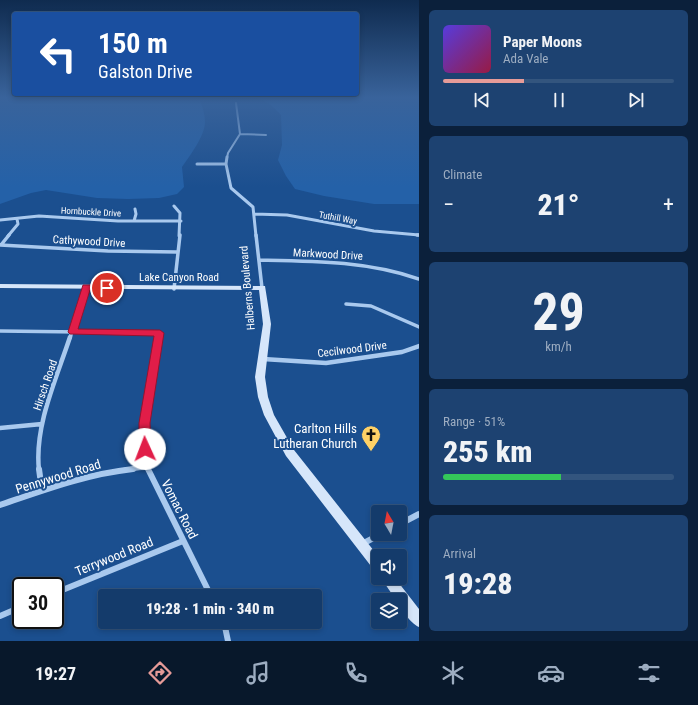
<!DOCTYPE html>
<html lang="en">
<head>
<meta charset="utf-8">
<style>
	body { margin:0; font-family:"Roboto Condensed",sans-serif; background:#1d4271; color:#f1f3f6; height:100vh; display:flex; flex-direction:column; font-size:15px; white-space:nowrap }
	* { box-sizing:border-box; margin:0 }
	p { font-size:13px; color:#9dadc1 }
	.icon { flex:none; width:22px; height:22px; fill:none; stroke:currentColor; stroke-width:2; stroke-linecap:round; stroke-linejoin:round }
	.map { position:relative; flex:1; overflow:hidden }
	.panel { display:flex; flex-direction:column; gap:10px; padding:10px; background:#0b203b; width:279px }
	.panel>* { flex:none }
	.guide { position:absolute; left:12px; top:12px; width:347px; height:84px; border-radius:4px; box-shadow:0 2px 6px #0003,0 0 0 1px #33557e; background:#1a4fa0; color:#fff; overflow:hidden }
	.needle { width:26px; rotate:350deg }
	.buttons { position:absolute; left:371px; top:505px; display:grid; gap:8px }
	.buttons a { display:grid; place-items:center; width:36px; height:36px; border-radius:4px; background:#143b6b; box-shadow:0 2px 6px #0003,0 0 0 1px #33557e; font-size:20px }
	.speed { position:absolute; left:12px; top:577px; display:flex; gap:8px; font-size:20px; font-weight:700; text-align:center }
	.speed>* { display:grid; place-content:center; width:52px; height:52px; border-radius:50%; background:#143b6b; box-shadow:0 2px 6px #0003,0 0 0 1px #33557e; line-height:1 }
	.speed .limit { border:2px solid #111; border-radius:6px; background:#fff; color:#111 }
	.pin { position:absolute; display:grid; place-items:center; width:34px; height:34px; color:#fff; margin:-17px; border:2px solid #fff; border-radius:50%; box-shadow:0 1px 4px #0007 }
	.me { position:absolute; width:44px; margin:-22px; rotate:358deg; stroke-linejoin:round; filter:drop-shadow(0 0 3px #0008) }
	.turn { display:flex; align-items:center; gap:14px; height:84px; padding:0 20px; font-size:18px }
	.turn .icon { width:52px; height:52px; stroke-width:2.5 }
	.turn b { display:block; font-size:28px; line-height:34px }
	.big { font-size:30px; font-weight:800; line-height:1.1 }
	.panel .card { flex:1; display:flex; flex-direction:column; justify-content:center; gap:6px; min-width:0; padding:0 14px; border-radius:6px; background:#1d4271 }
	.panel .dial { align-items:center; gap:0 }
	.dial b { font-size:52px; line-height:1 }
	.song { display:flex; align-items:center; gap:12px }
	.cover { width:48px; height:48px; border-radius:6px; background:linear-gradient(135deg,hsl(250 70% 55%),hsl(340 70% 35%)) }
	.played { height:4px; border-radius:2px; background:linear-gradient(90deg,#e69b98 35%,#33557e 35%) }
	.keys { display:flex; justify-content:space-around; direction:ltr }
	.heat { display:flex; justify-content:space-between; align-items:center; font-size:22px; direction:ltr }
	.charge { height:6px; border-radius:3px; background:linear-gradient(90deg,#34c759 51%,#33557e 0) }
	.trip { position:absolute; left:98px; top:589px; width:224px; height:40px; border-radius:4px; background:#143b6b; box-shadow:0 2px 6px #0003,0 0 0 1px #33557e; font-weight:800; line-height:40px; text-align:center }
	.menu { display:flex; height:64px; justify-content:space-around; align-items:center; background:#08182b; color:#9dadc1 }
	.menu .icon { width:28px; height:28px }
	.menu .on { color:#e69b98 }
	.menu b { font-size:18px; color:#f1f3f6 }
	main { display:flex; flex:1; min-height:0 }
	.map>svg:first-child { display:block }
	.green { fill:#2461a8 }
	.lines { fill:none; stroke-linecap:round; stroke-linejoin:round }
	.street-far4 { stroke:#a9c9ee; stroke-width:2 }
	.street-far3 { stroke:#a9c9ee; stroke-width:3 }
	.street-far2 { stroke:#a9c9ee; stroke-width:3.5 }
	.street-far1 { stroke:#a9c9ee; stroke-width:4.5 }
	.street { stroke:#a9c9ee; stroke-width:6 }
	.secondary { fill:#d6e6fa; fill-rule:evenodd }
	.route { fill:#e11d48; stroke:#92132f }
	.labels { text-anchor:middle; stroke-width:4; stroke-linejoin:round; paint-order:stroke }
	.far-street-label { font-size:9px; fill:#fff; stroke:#1b4f8f }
	.street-label { font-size:11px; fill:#fff; stroke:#1b4f8f }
	.near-poi-label { font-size:13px; fill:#fff; stroke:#1b4f8f; text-anchor:end }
	.near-street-label { font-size:13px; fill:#fff; stroke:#1b4f8f }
</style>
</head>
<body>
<main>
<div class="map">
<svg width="419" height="641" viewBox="0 0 419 641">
	<rect width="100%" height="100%" fill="#1b4f8f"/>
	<path class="green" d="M0,97H419V204H374L324,196L295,189L286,176L278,160L282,145L281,115C276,110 270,103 262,100C247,93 216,99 200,101C203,108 205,115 205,122C205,136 189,157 182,167L184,187L177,194L159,198L128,199L97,198L46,190L31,193L0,204Z"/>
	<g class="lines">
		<path class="street-far4" d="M240,134L266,135
			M227,158L228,153L240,134L236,103"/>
		<path class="street-far3" d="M227,157L226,164L231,188L253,207L256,236
			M197,164H226
			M174,206L180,213L179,236
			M254,214L287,215L374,231L419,235
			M0,220L39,216L118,221H181
			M134,221L136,214L135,209
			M8,236L18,224L17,219"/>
		<path class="street-far2" d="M256,235L262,288
			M417,235H419
			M0,245L108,251L177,252
			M1,245L9,235
			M259,260C314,261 367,261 419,279
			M174,289L180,235
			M346,304L371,306L419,327
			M0,331L160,333L159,338
			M70,338L86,287"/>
		<path class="street-far1" d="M263,359L326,363L402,352L419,346
			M0,428L42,424
			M39,470C34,426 57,377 70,337
			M124,470L147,467
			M148,470L144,440V423L159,337"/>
		<path class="street" d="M39,469L42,491
			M148,469L211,596
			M0,505C44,490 87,474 133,469
			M400,524L419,514
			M362,544L381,534
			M55,593L183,541
			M0,616L21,607
			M224,622L228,641"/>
		<path class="secondary" d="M0,284L265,286L271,324L265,377L268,397L274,415L294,450L378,556V572L374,570L286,456L264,415L258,397L255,377L263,324L259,290L0,288Z
			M381,578H395L419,609V627C410,623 400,609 400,600H396Z"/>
	</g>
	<linearGradient id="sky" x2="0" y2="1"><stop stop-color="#0f2b4f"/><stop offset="0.52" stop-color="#39639b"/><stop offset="1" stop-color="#39639b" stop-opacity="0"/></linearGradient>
	<rect width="419" height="187" fill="url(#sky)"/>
	<path class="route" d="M83,285H107L111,288L107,290H90L78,329L160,330L164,333L150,423L151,449L149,452L145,454L141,452L139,449V423L154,336L70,334L68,332Z"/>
	<defs>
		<symbol id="church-pin" viewBox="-11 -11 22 30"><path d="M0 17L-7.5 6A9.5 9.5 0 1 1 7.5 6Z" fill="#ffd166" stroke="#1b4f8f"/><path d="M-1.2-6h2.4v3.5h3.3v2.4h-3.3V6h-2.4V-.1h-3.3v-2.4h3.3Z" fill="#111"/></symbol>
	</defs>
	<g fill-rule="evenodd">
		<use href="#church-pin" x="360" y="424" width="22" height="30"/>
	</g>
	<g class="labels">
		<g class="far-street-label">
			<text transform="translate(91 212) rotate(3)" y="3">Hornbuckle Drive</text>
			<text transform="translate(338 218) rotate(10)" y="3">Tuthill Way</text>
		</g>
		<g class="street-label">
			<text transform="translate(89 241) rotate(3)" y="4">Cathywood Drive</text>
			<text transform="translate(328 254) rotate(3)" y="4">Markwood Drive</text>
			<text x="179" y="281">Lake Canyon Road</text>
			<text transform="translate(247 288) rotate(-95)" y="4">Halberns Boulevard</text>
			<text transform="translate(352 349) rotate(-7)" y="4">Cecilwood Drive</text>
			<text transform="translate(45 385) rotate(-71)" y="4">Hirsch Road</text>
		</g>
		<g class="near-poi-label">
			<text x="357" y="433">Carlton Hills<tspan x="357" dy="15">Lutheran Church</tspan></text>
		</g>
		<g class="near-street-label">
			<text transform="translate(58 476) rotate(-17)" y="5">Pennywood Road</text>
			<text transform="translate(180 509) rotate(63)" y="5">Vomac Road</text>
			<text transform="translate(114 556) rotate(-22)" y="5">Terrywood Road</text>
		</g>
	</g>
</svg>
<div class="buttons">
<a><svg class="needle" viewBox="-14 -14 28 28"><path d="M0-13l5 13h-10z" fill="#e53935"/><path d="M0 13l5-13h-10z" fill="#9dadc1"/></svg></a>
<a><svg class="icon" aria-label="sound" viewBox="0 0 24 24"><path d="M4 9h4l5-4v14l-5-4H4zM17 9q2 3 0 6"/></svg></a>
<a><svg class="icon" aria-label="layers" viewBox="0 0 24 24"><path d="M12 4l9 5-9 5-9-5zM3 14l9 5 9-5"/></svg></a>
</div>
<div class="speed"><div class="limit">30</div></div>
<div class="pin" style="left:107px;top:288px;background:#d93025"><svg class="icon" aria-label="arrive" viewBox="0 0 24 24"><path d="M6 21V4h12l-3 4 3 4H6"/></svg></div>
<svg class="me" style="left:145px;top:449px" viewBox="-20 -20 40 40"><circle r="19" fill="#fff"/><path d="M0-13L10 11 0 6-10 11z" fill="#e11d48"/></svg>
<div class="trip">19:28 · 1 min · 340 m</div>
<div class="guide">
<div class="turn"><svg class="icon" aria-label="left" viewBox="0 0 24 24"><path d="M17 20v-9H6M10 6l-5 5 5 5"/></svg><div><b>150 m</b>Galston Drive</div></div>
</div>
</div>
<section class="panel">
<div class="card">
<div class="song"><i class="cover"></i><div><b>Paper Moons</b><p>Ada Vale</p></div></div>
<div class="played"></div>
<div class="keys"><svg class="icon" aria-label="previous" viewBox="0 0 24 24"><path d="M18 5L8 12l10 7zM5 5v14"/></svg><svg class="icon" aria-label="pause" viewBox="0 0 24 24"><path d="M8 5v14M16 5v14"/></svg><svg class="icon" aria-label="next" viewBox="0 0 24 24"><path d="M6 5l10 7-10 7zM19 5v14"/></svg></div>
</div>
<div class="card"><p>Climate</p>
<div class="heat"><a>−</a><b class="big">21°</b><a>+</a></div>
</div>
<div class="card dial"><b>29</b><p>km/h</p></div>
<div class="card"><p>Range · 51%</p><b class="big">255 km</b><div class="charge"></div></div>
<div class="card"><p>Arrival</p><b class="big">19:28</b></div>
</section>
</main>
<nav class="menu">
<b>19:27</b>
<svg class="icon on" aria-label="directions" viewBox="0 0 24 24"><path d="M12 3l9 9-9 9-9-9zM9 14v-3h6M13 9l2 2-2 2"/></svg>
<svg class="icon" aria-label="music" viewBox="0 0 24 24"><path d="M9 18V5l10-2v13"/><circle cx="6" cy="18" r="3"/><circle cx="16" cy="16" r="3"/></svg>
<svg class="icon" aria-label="phone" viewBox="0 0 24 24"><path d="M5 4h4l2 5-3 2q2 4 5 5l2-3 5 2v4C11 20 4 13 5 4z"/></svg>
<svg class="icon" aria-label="climate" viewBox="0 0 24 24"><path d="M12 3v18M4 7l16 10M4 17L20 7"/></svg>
<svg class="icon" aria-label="car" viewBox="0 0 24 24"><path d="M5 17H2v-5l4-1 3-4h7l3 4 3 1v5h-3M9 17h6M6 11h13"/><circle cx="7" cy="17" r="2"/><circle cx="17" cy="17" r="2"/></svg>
<svg class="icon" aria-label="filters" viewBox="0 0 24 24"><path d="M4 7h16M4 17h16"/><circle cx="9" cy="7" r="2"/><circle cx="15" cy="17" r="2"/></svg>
</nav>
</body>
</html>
